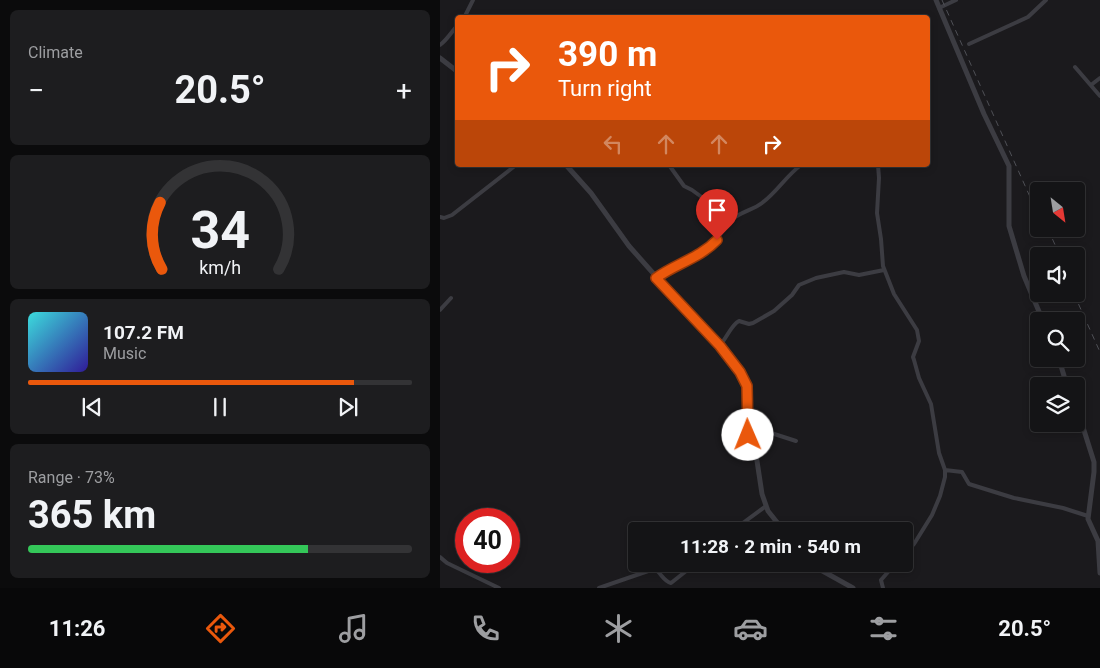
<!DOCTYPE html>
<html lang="en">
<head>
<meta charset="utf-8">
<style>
	body { margin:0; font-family:Roboto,sans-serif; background:#1d1d1f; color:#f1f3f6; height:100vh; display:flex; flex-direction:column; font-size:19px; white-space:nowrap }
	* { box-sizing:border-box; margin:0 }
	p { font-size:16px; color:#9d9ea1 }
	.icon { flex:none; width:28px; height:28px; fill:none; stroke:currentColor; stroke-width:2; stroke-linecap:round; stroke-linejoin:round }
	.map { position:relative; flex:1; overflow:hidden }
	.sheet { display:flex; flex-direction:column; gap:10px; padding:10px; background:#0b0b0c; width:440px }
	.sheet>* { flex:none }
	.guide { position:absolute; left:15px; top:15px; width:475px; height:152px; border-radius:5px; box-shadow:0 2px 8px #0003,0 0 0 1px #333335; background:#ea580c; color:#fff; overflow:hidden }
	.needle { width:32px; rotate:150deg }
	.controls { position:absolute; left:590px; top:182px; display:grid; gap:10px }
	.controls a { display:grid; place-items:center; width:55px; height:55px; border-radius:5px; background:#141416; box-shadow:0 2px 8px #0003,0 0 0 1px #333335; font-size:25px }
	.speed { position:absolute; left:15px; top:508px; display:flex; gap:10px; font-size:25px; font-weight:700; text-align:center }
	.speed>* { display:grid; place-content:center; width:65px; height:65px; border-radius:50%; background:#141416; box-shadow:0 2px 8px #0003,0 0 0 1px #333335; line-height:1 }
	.speed .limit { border:8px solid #d22; background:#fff; color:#111 }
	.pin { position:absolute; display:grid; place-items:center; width:42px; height:42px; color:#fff; margin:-51px -21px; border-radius:50% 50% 50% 0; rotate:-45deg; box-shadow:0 0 5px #0007 }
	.pin .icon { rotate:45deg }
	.me { position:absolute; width:55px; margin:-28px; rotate:359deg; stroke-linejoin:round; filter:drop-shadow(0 0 4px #0008) }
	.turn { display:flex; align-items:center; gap:18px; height:105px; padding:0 20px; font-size:22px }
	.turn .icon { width:65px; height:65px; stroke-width:2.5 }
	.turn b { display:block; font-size:35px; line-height:42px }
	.lanes { display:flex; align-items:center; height:48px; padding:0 20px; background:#0003; justify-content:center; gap:25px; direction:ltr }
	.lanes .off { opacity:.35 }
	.big { font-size:38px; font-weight:700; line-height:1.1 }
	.sheet .widget { flex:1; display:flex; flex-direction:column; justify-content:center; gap:8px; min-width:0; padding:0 18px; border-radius:8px; background:#1d1d1f }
	.sheet .dial { align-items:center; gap:0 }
	.dial svg { height:130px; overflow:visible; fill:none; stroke:#333335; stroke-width:7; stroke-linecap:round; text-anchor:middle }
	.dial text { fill:#f1f3f6; stroke:none }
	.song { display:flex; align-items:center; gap:15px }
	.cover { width:60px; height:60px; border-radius:8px; background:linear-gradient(135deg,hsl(180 70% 55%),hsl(250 70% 35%)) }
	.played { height:5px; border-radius:2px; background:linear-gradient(90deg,#ea580c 85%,#333335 85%) }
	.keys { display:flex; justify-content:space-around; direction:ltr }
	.heat { display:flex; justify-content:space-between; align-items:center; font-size:28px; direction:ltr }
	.charge { height:8px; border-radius:4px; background:linear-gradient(90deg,#34c759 73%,#333335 0) }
	.trip { position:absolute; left:188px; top:522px; width:285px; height:50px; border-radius:5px; background:#141416; box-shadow:0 2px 8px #0003,0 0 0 1px #333335; font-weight:700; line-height:50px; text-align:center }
	.dock { display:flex; height:80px; justify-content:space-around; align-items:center; background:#080809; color:#9d9ea1 }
	.dock .icon { width:35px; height:35px }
	.dock .on { color:#ea580c }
	.dock b { font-size:22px; color:#f1f3f6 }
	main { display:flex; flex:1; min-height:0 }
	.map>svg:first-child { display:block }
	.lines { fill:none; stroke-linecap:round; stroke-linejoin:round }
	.minor { stroke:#3c3c42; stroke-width:4 }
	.tertiary { stroke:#3c3c42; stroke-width:5 }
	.rail { stroke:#4f5056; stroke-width:1; stroke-dasharray:6 5; stroke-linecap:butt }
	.route-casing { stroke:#983908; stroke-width:12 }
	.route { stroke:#ea580c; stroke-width:9 }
</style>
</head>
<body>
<main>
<section class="sheet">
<div class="widget"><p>Climate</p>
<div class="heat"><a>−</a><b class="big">20.5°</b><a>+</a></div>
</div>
<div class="widget dial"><svg viewBox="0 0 100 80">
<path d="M14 69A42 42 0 1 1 86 69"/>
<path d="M14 69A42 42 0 0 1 13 28" stroke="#ea580c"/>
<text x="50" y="56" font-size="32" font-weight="700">34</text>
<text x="50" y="72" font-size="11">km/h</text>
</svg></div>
<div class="widget">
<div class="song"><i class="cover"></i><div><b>107.2 FM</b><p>Music</p></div></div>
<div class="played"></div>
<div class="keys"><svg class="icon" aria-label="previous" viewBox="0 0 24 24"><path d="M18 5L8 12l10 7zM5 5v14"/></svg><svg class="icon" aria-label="pause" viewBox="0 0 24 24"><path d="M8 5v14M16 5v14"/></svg><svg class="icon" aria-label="next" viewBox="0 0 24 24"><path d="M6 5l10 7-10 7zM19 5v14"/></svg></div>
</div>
<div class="widget"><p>Range · 73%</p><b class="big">365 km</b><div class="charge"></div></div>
</section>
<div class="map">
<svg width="660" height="588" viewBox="0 0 660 588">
	<rect width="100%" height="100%" fill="#1b1a1d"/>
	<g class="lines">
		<path class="minor" d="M499,8L516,0
			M24,18L33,0
			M529,44L588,17L606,0
			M0,45C8,39 11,32 18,25
			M635,67L660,96
			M651,85L660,78
			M229,165L244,186L252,190L292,219
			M438,165L439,178L437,213L441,239L443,266L454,294L477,330L479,341L473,357L474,360L479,378L491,404L499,453L505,470V477L500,496L492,515L474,544L464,555
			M0,217L4,218L12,215L76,165
			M216,278C233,266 253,260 270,247C279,240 283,227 291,220C300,212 313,210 322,203C337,192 346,176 361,165
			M0,310L11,298
			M280,345C287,338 291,325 299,321L309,324L313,323L334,311L352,295L359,285L376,278L404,272L419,275L444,270
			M287,439L300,438L308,432H328L356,441
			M505,470L522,472L529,484L574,498L623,508L648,516
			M292,531L326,506
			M0,557L7,563L59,588
			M159,588L214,569C221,572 223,581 231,583L255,564
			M443,588L441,580L455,564"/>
		<path class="tertiary" d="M496,0L544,114L569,166V226L584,276L603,321
			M0,58L18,72
			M126,165L151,193L189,246L244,308L280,345L300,372L307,386L308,435L317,461L322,494L328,511L344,531
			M619,359L627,386
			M636,405L654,462V472L648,519L658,541L660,573
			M370,564L413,588"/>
		<path class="rail" d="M502,0L599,217
			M608,229L620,256
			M634,294L660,352"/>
	</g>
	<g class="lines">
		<defs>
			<path id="route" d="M277,240C260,258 235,264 216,278L280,346L300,372L307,386L308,435"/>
		</defs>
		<use href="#route" class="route-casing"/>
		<use href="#route" class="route"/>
	</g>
</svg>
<div class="controls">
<a><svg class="needle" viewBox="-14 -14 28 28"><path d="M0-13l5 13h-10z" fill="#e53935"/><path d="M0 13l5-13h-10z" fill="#9d9ea1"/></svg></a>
<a><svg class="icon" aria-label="sound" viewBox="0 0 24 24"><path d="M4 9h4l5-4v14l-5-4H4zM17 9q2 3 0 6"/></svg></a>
<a><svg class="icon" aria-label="search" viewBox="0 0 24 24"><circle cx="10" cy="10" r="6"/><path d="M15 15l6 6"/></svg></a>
<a><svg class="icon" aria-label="layers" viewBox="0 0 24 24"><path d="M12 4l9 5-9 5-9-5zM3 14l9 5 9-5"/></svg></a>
</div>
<div class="speed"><div class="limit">40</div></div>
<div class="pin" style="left:277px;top:240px;background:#d93025"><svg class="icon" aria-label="arrive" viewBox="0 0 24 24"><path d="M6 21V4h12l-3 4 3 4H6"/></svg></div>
<svg class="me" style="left:308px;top:435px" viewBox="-20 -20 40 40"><circle r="19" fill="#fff"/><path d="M0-13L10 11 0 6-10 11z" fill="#ea580c"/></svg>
<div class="trip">11:28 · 2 min · 540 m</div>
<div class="guide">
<div class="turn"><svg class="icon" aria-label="right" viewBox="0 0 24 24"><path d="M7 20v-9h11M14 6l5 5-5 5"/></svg><div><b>390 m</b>Turn right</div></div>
<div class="lanes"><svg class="icon off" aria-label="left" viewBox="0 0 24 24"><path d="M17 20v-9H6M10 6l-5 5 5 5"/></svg><svg class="icon off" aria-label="ahead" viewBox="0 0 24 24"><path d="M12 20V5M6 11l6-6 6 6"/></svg><svg class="icon off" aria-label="ahead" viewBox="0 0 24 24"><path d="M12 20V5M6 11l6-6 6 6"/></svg><svg class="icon" aria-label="right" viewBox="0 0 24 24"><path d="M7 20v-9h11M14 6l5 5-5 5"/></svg></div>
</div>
</div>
</main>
<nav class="dock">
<b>11:26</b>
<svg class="icon on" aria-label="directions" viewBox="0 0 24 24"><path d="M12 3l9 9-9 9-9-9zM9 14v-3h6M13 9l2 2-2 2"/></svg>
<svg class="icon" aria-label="music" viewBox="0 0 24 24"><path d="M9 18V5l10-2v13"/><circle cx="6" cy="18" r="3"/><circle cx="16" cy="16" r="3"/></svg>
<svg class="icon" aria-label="phone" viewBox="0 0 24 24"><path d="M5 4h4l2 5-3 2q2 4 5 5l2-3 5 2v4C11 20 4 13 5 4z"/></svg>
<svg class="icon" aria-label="climate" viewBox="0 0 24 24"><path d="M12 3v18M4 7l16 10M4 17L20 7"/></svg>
<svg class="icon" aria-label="car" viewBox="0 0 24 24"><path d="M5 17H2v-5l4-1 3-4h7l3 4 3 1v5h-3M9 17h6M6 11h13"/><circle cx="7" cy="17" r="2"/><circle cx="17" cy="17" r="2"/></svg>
<svg class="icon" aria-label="filters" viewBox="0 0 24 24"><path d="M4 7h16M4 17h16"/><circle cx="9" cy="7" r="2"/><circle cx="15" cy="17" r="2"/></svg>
<b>20.5°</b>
</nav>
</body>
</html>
